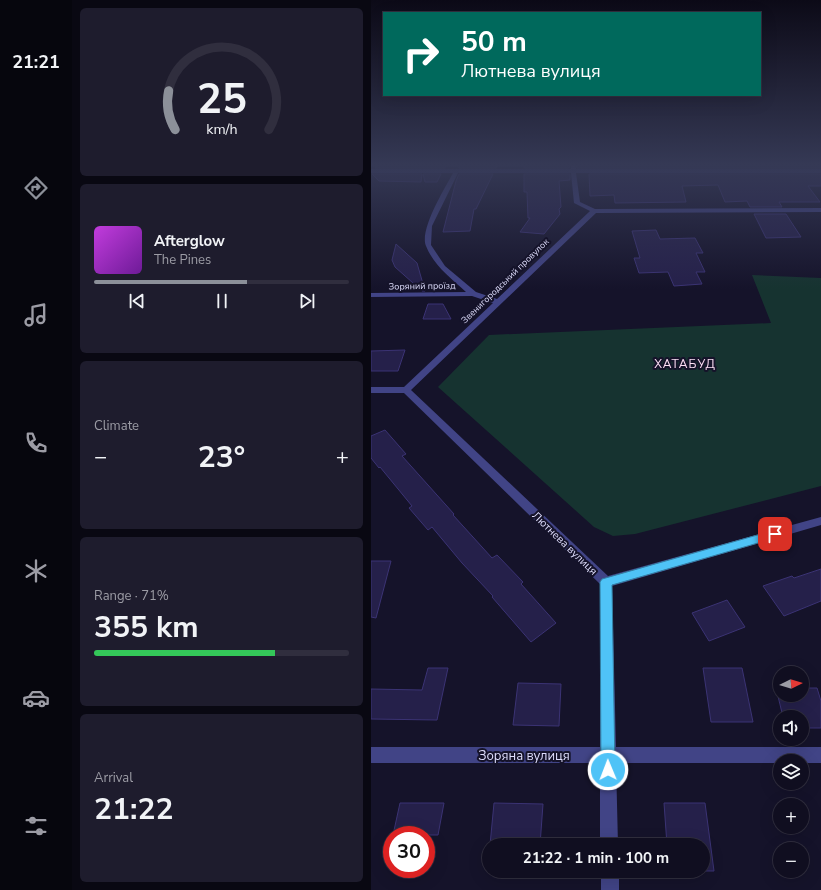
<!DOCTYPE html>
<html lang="en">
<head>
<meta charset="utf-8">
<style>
	body { margin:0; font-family:"Nunito Sans",sans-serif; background:#1e1c2d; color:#f1f3f6; height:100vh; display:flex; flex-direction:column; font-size:15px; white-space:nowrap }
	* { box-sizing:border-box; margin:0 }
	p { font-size:13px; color:#9c9ca5 }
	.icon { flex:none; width:22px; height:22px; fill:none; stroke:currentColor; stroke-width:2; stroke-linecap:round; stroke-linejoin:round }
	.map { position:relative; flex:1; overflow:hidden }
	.panel { display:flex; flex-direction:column; gap:8px; padding:8px; background:#090812; width:299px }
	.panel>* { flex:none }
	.banner { position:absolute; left:12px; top:12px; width:378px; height:84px; border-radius:0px; box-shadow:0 4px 16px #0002,0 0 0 1px #302e3e; background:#00695c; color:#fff; overflow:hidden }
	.needle { width:26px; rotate:85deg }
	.tools { position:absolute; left:402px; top:666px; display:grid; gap:8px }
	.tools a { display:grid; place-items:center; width:36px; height:36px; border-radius:50%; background:#100e20; box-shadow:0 4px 16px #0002,0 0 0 1px #302e3e; font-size:20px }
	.speed { position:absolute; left:12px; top:826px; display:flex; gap:8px; font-size:20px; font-weight:700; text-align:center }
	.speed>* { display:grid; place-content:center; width:52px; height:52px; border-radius:50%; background:#100e20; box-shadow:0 4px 16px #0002,0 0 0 1px #302e3e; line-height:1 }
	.speed .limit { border:6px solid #d22; background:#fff; color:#111 }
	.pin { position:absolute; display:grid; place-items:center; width:34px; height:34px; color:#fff; margin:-17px; border-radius:8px; box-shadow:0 2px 6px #0006 }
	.me { position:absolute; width:44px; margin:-22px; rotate:359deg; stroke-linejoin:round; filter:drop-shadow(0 0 3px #0008) }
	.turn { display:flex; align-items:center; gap:14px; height:84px; padding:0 12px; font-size:18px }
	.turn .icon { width:52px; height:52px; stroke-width:2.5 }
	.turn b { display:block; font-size:28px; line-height:34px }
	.big { font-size:30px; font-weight:700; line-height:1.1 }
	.panel .card { flex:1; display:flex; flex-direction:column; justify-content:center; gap:6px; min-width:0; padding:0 14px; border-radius:6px; background:#1e1c2d }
	.panel .dial { align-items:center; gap:0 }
	.dial svg { height:104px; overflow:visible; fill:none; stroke:#302e3e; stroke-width:7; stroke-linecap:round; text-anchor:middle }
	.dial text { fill:#f1f3f6; stroke:none }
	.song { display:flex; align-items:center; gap:12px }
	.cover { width:48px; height:48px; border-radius:6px; background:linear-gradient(135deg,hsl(290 70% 55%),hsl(280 70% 35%)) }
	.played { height:4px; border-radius:2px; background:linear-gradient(90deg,#8c9099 60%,#302e3e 60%) }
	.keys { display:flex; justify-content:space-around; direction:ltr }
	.heat { display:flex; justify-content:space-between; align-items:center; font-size:22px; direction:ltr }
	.charge { height:6px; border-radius:3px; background:linear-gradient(90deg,#34c759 71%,#302e3e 0) }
	.trip { position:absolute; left:111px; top:838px; width:228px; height:40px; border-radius:20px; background:#100e20; box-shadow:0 4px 16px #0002,0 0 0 1px #302e3e; font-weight:700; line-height:40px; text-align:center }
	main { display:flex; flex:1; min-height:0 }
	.tabs { display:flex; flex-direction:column; width:72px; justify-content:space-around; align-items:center; background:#06060d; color:#9c9ca5 }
	.tabs .icon { width:28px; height:28px }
	.tabs .selected { color:#8c9099 }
	.tabs b { font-size:18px; color:#f1f3f6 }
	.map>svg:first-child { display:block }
	.green { fill:#163330 }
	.building { fill:#25204a; stroke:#3b3374 }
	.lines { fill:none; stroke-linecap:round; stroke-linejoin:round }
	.minor { fill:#414486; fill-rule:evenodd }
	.route { fill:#4fc3f7; stroke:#337fa1 }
	.labels { text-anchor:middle; stroke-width:4; stroke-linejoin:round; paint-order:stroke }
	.far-street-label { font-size:9px; fill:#dfdefd; stroke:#15132a }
	.street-label { font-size:11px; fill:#dfdefd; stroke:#15132a }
	.neighbourhood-label { font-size:12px; letter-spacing:1px; fill:#fddff5; stroke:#15132a }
	.near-street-label { font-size:13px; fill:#dfdefd; stroke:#15132a }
</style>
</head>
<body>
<main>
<nav class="tabs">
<b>21:21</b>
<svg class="icon selected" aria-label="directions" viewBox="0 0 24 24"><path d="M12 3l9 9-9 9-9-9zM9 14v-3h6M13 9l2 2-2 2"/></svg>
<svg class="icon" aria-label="music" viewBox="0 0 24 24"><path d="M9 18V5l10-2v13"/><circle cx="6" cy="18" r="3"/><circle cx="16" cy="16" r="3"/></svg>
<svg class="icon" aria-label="phone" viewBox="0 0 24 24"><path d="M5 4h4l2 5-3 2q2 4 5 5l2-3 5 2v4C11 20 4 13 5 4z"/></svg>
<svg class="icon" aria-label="climate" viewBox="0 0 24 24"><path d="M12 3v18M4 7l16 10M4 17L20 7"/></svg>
<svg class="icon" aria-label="car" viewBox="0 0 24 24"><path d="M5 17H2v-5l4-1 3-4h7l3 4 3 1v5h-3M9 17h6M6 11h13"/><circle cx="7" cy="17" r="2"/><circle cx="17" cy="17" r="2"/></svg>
<svg class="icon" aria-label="filters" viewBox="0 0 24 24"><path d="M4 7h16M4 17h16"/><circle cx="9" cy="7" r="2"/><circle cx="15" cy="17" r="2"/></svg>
</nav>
<section class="panel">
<div class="card dial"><svg viewBox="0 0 100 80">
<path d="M14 69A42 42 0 1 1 86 69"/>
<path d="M14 69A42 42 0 0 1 9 39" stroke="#8c9099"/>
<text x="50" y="56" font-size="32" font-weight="700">25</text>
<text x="50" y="72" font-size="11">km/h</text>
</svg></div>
<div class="card">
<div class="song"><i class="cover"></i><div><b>Afterglow</b><p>The Pines</p></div></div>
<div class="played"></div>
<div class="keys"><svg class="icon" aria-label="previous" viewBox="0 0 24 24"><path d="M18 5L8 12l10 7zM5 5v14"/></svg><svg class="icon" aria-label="pause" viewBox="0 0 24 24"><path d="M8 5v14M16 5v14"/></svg><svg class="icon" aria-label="next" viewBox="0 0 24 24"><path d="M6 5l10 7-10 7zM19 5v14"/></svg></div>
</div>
<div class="card"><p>Climate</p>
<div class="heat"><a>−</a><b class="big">23°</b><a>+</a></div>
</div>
<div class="card"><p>Range · 71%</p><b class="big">355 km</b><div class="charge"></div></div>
<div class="card"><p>Arrival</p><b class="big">21:22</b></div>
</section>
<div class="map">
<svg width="450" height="890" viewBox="0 0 450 890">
	<rect width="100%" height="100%" fill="#15132a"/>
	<path class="green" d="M381,275L450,278V486L264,534L242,536L223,527L67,387L118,335L400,323Z"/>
	<path class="building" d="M7,165H75L74,168H4Z
		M89,165H126L125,168H88Z
		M153,165H199L198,168H153Z
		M205,165H443L450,166V168H206Z
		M1,174H51L50,182L8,181Z
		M52,174H70L66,182H54Z
		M88,174H122L105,209H103L99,231L72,232L85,181Z
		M153,174H199V180L188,181L190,207L188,209L189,214L173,234L149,232L159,218H157L156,192H153Z
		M218,174H450V186H437L449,202H408L411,207H379L376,201L354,202L347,185L311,186L315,202L244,203L243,195L219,196Z
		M383,214H415L430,237L395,238Z
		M285,230L289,239L324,238L332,253H325L334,272H325L331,284L303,286L297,272L268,273L263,258H269L261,231Z
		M25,244L46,263L54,291H51L24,267L21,260Z
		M57,304H72L80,319H52Z
		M34,350L27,371H0V351Z
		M14,430L35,454L31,456L83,514L82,515L121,558L126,555L152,582L150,584L185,623L160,642L121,597L122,596L91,563L61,527L57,530L38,508L41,506L9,467L8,468L0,458V436Z
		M0,561H20L5,618L0,617Z
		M450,569V601L413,616L392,586L421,576L423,578Z
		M356,600L374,627L338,641L321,613Z
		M57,668H77L66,720L0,719V689L51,690Z
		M332,668H371L382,722H340Z
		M147,683L190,684L188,726L142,725Z
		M405,688H409V695H431V688H446L450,701V728H431V717H412Z
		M29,803H73L67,835H22Z
		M123,803L172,804L169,845H119Z
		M293,803H334L343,871H298H332V845H296Z"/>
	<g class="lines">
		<path class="minor" d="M200,165H204L205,169H450V173H205L209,202L224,209L450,208V212L225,213L40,390L237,576L450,517V525L241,586L245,747H450V763H431V761H409V763H245L247,845H229V763H0V747H229V584L33,393H0V387H33L122,303L101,296L0,297V293L95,292C80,278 63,266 55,246C48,230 74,188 82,173H0V169H200ZM87,173H200L203,203L219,211L126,299L105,292L74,266L60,245L61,226Z
			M230,871H248V890H230Z"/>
	</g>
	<linearGradient id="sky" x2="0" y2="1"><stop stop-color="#0c0a17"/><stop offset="0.57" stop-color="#353955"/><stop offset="1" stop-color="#353955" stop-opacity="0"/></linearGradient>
	<rect width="450" height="289" fill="url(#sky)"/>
	<path class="route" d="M404,530L408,531L409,534L408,537L241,585L244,770L242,775L237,777L232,775L230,770L229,582L231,579Z"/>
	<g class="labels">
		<g class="far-street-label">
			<text transform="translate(134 281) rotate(-44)" y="3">Звенигородський провулок</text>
			<text transform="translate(51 286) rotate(-1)" y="3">Зоряний проїзд</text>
		</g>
		<g class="street-label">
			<text transform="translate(194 543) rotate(44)" y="4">Лютнева вулиця</text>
		</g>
		<g class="neighbourhood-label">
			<text x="314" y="368">ХАТАБУД</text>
		</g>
		<g class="near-street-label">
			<text x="153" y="760">Зоряна вулиця</text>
		</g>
	</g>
</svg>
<div class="tools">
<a><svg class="needle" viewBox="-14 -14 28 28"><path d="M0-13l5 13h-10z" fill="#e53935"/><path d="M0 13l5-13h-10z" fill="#9c9ca5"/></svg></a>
<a><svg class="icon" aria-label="sound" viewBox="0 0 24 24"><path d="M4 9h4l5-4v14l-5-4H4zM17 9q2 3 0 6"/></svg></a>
<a><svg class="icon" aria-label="layers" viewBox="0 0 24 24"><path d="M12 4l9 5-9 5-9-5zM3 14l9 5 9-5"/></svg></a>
<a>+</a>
<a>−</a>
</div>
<div class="speed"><div class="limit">30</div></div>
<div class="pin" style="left:404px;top:534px;background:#d93025"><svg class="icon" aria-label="arrive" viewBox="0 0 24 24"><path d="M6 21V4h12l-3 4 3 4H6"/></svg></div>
<svg class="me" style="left:237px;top:770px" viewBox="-20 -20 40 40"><circle r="17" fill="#4fc3f7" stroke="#fff" stroke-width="3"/><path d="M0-11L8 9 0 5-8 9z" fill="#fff"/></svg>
<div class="trip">21:22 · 1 min · 100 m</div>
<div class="banner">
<div class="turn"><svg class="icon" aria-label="right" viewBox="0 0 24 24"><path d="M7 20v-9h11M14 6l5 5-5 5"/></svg><div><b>50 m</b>Лютнева вулиця</div></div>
</div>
</div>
</main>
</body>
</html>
